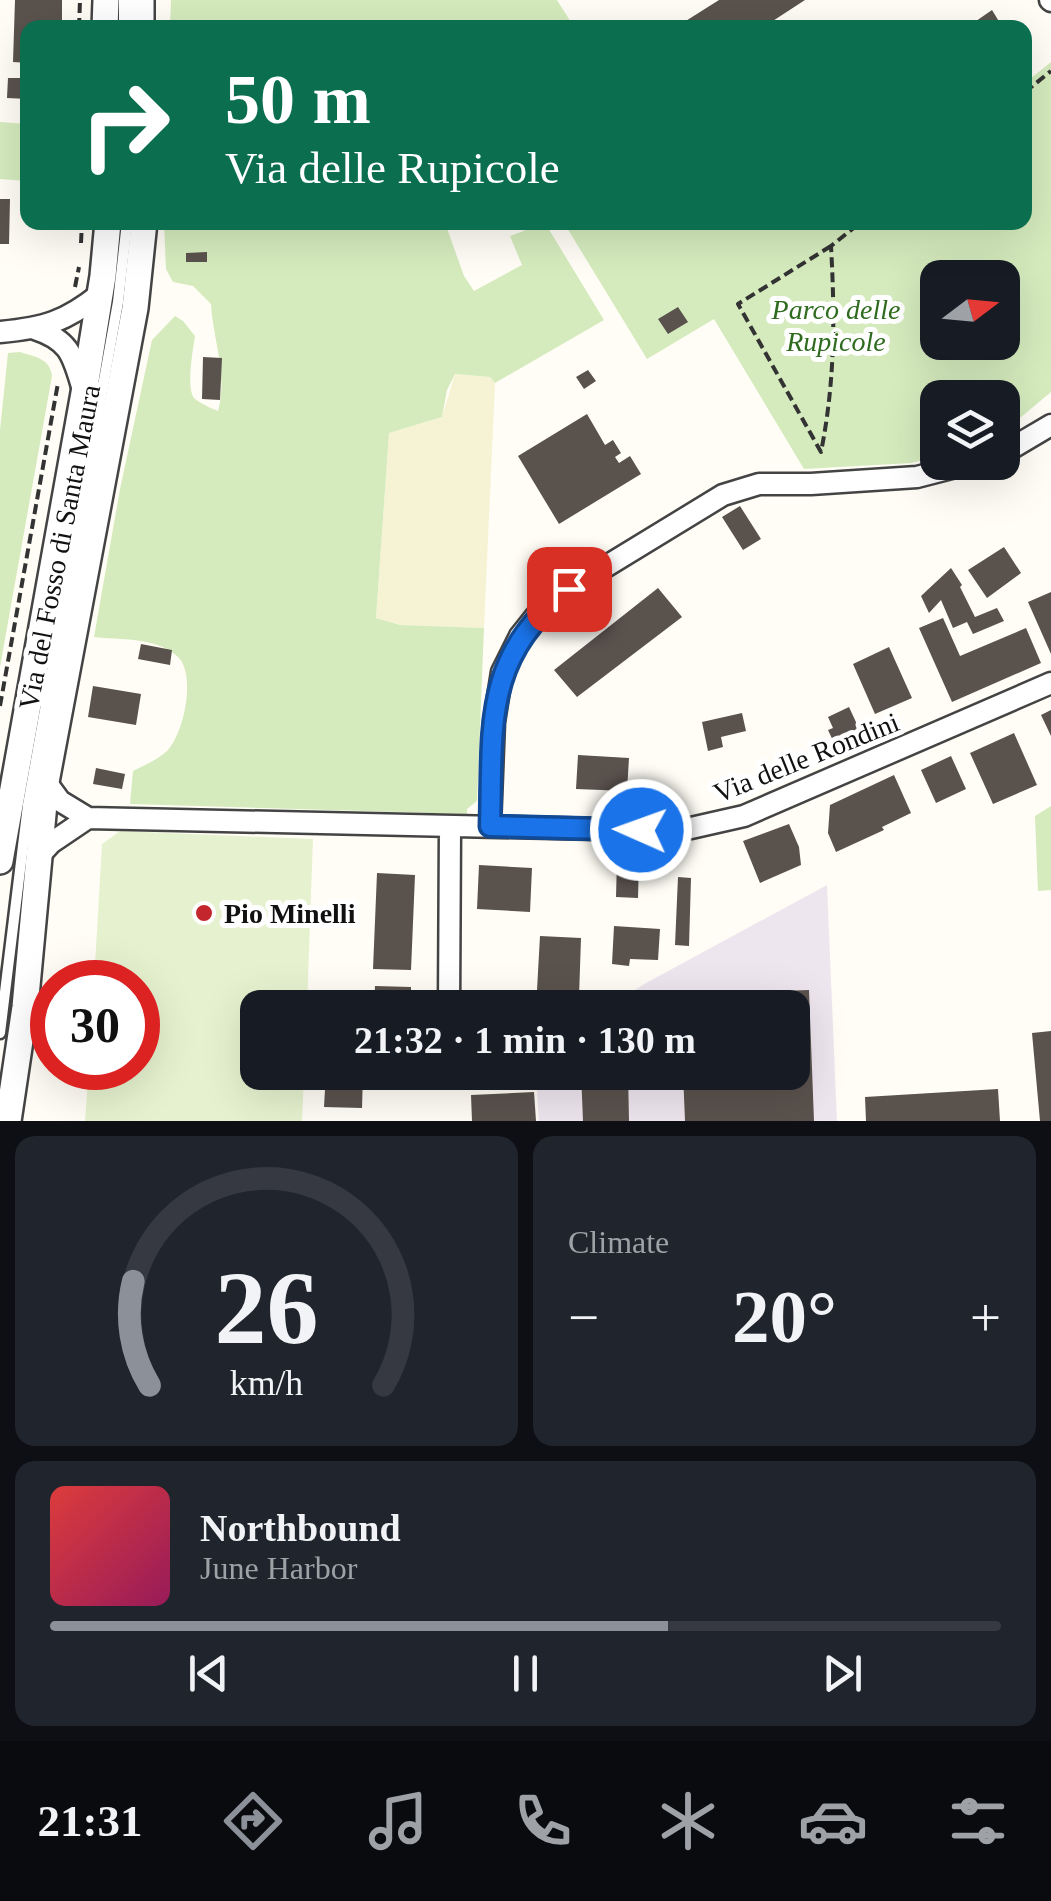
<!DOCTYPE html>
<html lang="en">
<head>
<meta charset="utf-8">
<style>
	body { margin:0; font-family:"Times New Roman",serif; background:#20242c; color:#f1f3f6; height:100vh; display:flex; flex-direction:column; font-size:38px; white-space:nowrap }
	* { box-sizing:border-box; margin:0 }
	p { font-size:32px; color:#9ea1a6 }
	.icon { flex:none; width:55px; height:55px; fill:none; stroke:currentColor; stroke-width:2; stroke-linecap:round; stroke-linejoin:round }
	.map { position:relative; height:1121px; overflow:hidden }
	.sheet { display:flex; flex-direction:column; gap:15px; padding:15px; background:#0d0f14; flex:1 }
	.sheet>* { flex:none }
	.top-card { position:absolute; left:20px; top:20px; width:1012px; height:210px; border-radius:20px; box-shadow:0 10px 40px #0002; background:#0b6e4f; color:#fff; overflow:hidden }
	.needle { width:65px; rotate:74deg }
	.tools { position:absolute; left:920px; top:260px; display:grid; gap:20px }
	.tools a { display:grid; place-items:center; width:100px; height:100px; border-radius:20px; background:#171b24; box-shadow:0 10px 40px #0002; font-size:50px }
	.speed { position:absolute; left:30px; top:960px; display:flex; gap:20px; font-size:50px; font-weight:700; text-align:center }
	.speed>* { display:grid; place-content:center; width:130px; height:130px; border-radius:50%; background:#171b24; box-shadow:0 10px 40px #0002; line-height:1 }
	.speed .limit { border:15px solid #d22; background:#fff; color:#111 }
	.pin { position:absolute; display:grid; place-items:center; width:85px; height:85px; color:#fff; margin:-42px; border-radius:20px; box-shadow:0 5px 15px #0006 }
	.me { position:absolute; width:110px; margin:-55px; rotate:272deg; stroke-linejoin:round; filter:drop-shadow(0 0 8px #0008) }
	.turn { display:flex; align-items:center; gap:35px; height:210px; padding:0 40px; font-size:45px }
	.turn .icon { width:130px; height:130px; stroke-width:2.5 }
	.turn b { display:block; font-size:70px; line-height:85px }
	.big { font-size:75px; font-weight:700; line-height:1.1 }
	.sheet .tile { flex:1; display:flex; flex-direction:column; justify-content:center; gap:15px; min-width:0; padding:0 35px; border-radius:20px; background:#20242c }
	.sheet .dial { align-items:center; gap:0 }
	.dial svg { height:260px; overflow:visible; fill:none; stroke:#363941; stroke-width:7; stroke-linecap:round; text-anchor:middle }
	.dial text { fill:#f1f3f6; stroke:none }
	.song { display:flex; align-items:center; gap:30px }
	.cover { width:120px; height:120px; border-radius:15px; background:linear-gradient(135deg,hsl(0 70% 55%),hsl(330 70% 35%)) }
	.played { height:10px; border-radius:5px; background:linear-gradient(90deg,#8c9099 65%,#363941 65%) }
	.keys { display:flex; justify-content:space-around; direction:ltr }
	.heat { display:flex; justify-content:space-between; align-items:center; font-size:55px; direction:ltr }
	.sheet .tiles { flex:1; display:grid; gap:15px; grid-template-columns:1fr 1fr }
	.tile:last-child { grid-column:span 2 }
	.trip { position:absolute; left:240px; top:990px; width:570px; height:100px; border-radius:20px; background:#171b24; box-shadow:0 10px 40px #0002; font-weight:700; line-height:100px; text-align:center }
	.menu { display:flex; height:160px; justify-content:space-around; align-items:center; background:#090b0e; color:#9ea1a6 }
	.menu .icon { width:70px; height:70px }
	.menu .current { color:#8c9099 }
	.menu b { font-size:45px; color:#f1f3f6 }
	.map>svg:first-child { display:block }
	.industrial { fill:#eee6ef }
	.farmland { fill:#f6f3d4 }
	.green { fill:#d5ebbd; fill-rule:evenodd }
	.pitch { fill:#e6f2cf }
	.building { fill:#5a524d }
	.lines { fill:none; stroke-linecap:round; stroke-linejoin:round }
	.service-casing { stroke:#444; stroke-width:15 }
	.minor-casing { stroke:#444; stroke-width:25 }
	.tertiary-casing { stroke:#444; stroke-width:30 }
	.path { stroke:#333; stroke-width:4; stroke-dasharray:10 5; stroke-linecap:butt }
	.service { stroke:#fff; stroke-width:10 }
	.minor { stroke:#fff; stroke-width:20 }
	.tertiary { stroke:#fff; stroke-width:25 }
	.route-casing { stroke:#114b97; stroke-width:25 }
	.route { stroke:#1a73e8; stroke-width:18 }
	.poi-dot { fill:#c4262e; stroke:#fff; stroke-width:4 }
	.labels { text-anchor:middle; stroke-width:10; stroke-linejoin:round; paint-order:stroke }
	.park-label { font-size:28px; font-style:italic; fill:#2f6b1f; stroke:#fff }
	.street-label { font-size:28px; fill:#111; stroke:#fff }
	.poi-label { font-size:28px; font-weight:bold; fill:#111; stroke:#fff; text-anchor:start }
</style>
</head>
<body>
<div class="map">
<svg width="1051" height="1121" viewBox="0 0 1051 1121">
	<rect width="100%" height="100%" fill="#fffdf5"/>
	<path class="industrial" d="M827,885L837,1121H539L536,1073L792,1072V1008L608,1007L646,983Z"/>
	<path class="farmland" d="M455,374L490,377L495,383L484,628L400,625L376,618L389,433L442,417Z"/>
	<path class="green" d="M171,0H557L574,27H170Z
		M1051,62V392L1003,432L1002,398H938L937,457L911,463L804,469L714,319L647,359L564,223L1025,222V83ZM938,278H1002V342H938Z
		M0,122L27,124V181L0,179Z
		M164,223H445L464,276L474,291L522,265L510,236L545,223L604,320L495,383L490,377L455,374L447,390L442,417L389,433L376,618L400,625L484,628L477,801L467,809V814L130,804L133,771C145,765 157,760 167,751C184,734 197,673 177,656C156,637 120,640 94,637L120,489L152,340L175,316L183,321L195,336C193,350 186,387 194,398C199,403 211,408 218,411C228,375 213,340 211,304L193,286L173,282L166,269Z
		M20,352C35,357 50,358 52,376L0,667V430L8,353Z
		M1051,806V890L1038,891L1035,816Z"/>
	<path class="pitch" d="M120,831L313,839L307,1007L258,1008V1072L304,1073L302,1121H85L89,1068H138V982H94L102,844Z"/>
	<path class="building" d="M15,0H62V28H28V63L13,62Z
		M719,0H805L762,28H683L681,24Z
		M992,10L1003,28H966Z
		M8,78H28V99L7,98Z
		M0,199H10L9,244H0Z
		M207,252V262H186V253Z
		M678,307L688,322L668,334L658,319Z
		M203,357L222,358L220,400L202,399Z
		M588,370L596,381L584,389L576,377Z
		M587,414L605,445L613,440L621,453L615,457L619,463L630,456L641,474L559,524L518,456Z
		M740,506L761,539L743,550L722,517Z
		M1004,547L1021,573L987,598L968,570Z
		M951,568L962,585L960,587L975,617L997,608L1004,621L973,634L967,622L953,628L941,600L929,613L921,596Z
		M658,588L682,617L577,697L554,670Z
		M1051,592V654L1028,602Z
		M943,618L960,656L1026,628L1041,663L952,702L919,628Z
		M141,644L172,650L170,665L138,659Z
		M889,647L912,698L875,714L853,664Z
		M93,686L141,694L136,725L88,717Z
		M849,707L861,733L835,745L828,730L833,728L828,717Z
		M1051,710V736L1041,715Z
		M742,713L746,731L721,737L723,747L708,751L702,722Z
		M1014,733L1037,785L993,804L970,753Z
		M578,755L629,758L627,791L576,789Z
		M951,756L966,789L936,803L921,770Z
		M96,768L125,774L122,789L93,784Z
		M894,775L911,813L882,827L884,830L836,852L828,833L830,805Z
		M789,824L799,847L801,865L760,883L743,841Z
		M617,859L639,860L638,898L616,897Z
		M479,865L532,868L530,912L477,909Z
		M377,873L415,875L411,970L373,969Z
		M678,877L691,878L689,946L675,945Z
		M614,926L660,929L658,960L630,959L629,966L612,964Z
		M540,936L581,938L579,997L560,1008H536Z
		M99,968H115V982H98Z
		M375,986L411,987V1008H374Z
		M809,990L814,1121H685L683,1072H792V1008H681L680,994Z
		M466,998L514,1002L513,1008H465Z
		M1051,1031V1121H1040L1032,1033Z
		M326,1072L363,1074L362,1108L324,1107Z
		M373,1072H409V1083L373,1082Z
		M581,1072H628L629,1121H583Z
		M998,1089L1000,1121H866L865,1097Z
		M534,1092L536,1121H472L471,1095Z"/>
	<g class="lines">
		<defs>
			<path id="service" d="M124,28V0
				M0,1033L28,805L118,302L127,222"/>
			<path id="minor" d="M1050,0L1051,1
				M35,329C72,341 73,358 84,393
				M0,332C44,328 65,322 100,294
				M1002,454L1051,425
				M46,782L60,801L88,818
				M490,826L494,722L502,672L520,636L540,611L569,589L723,495L759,484H811L917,477L975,462
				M39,856L51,843L88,818L641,830L691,828L744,816L1051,683
				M449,1008L450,826"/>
			<path id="tertiary" d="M105,28L106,0
				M141,28V0
				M0,861L84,393L103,276L108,222
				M8,1121L25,1007L46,782L135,308L144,222"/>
		</defs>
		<use href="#service" class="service-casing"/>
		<use href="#minor" class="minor-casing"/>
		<use href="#tertiary" class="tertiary-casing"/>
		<path class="path" d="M79,28L80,0
			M1025,92L1051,71
			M81,243L82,222
			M831,246L738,304L821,452C835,382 835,317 831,246L861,222
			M75,287L79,267
			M0,706L58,383"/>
		<use href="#service" class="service"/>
		<use href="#minor" class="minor"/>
		<use href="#tertiary" class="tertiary"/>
	</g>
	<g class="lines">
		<defs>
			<path id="route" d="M569,589C482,658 493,725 490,826L641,830"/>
		</defs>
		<use href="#route" class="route-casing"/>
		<use href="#route" class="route"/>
	</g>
	<circle class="poi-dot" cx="204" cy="913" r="10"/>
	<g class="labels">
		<g class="park-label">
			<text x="836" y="319">Parco delle<tspan x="836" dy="32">Rupicole</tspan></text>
		</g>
		<g class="street-label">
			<text transform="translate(59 547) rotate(-79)" y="10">Via del Fosso di Santa Maura</text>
			<text transform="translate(806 757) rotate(-22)" y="10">Via delle Rondini</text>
		</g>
		<g class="poi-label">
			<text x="224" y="923">Pio Minelli</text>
		</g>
	</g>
</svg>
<div class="tools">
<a><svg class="needle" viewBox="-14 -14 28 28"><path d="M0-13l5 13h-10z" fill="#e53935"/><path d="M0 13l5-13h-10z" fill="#9ea1a6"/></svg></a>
<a><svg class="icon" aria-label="layers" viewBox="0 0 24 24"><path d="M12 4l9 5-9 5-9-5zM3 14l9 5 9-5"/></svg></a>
</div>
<div class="speed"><div class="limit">30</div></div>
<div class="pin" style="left:569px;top:589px;background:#d93025"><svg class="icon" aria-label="arrive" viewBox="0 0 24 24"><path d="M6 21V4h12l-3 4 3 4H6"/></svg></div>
<svg class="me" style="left:641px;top:830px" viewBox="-20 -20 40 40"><circle r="17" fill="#1a73e8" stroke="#fff" stroke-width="3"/><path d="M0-11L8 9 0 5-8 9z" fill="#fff"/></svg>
<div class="trip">21:32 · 1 min · 130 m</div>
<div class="top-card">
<div class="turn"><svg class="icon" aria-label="right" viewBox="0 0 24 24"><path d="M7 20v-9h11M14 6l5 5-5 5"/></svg><div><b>50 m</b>Via delle Rupicole</div></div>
</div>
</div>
<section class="sheet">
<div class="tiles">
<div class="tile dial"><svg viewBox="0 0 100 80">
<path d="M14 69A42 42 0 1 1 86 69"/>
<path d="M14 69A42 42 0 0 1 9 37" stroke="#8c9099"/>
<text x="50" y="56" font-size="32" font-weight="700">26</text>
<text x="50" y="72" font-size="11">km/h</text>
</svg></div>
<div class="tile"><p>Climate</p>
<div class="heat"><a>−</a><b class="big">20°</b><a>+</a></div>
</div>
<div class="tile">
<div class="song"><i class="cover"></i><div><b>Northbound</b><p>June Harbor</p></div></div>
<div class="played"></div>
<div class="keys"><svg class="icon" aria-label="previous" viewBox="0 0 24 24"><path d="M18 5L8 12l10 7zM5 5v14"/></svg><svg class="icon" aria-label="pause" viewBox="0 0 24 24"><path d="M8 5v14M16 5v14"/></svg><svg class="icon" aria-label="next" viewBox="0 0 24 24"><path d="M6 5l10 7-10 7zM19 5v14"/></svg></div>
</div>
</div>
</section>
<nav class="menu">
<b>21:31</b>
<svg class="icon current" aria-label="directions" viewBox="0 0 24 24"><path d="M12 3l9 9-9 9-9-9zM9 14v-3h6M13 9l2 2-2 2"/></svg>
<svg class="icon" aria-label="music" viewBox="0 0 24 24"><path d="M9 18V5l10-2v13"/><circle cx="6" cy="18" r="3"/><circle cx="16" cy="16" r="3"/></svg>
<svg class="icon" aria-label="phone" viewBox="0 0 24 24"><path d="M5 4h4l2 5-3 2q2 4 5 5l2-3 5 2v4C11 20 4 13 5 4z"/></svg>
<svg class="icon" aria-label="climate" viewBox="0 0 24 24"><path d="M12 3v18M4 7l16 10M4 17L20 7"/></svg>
<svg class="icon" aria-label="car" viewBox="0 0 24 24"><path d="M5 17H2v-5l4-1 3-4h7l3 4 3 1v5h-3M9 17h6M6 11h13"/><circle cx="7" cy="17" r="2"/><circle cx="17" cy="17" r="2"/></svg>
<svg class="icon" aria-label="filters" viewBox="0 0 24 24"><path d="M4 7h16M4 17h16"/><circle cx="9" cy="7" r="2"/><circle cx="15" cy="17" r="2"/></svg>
</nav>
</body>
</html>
